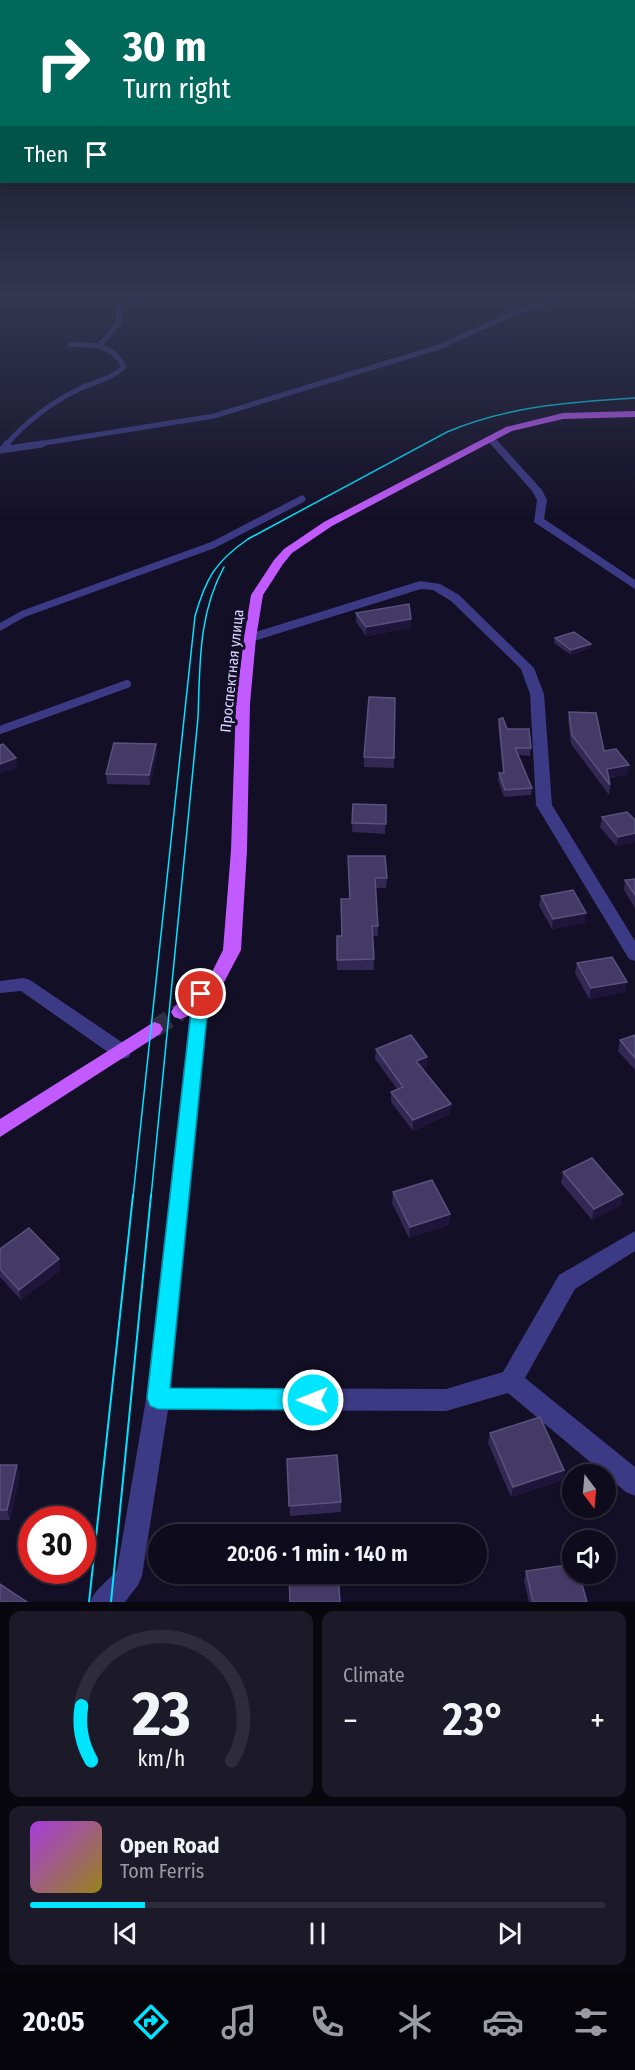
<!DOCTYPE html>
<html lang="en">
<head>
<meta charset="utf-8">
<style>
	body { margin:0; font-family:"Fira Sans Condensed",sans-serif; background:#1c1929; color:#f1f3f6; height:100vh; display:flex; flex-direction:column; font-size:22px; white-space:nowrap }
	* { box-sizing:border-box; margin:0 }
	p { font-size:20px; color:#9b9ba3 }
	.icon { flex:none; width:33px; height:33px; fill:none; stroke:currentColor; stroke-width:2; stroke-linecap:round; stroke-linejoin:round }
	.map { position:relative; height:1602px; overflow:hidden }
	.drawer { display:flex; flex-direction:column; gap:9px; padding:9px; background:#08060f; flex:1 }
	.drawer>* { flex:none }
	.hud { position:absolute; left:0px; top:0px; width:636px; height:183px; box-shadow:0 2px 4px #0004,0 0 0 2px #2e2b3b; background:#00695c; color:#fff; overflow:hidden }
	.needle { width:39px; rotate:164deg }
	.tools { position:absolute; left:562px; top:1464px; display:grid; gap:12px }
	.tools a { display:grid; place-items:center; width:54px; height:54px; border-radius:50%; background:#0e0b1c; box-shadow:0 2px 4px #0004,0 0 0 2px #2e2b3b; font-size:30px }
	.speed { position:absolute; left:18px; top:1506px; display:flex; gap:12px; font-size:30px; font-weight:700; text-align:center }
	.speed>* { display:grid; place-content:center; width:78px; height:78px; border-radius:50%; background:#0e0b1c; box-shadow:0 2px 4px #0004,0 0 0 2px #2e2b3b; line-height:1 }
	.speed .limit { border:9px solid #d22; background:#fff; color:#111 }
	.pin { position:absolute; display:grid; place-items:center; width:51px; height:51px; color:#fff; margin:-26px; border:3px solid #fff; border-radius:50%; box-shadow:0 2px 6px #0007 }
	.me { position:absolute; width:66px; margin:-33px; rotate:270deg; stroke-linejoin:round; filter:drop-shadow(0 0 4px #0008) }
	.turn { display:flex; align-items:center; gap:21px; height:126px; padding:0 24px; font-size:27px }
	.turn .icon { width:78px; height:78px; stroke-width:2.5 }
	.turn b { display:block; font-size:42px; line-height:51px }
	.then { display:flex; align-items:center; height:57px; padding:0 24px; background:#0003; gap:12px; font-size:22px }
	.big { font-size:45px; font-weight:600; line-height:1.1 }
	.drawer .card { flex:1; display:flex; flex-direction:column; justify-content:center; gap:9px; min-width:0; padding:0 21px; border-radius:12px; background:#1c1929 }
	.drawer .dial { align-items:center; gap:0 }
	.dial svg { height:156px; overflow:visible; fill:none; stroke:#2e2b3b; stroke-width:7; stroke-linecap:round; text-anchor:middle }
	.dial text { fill:#f1f3f6; stroke:none }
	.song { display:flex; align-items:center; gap:18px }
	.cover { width:72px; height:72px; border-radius:9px; background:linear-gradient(135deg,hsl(280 70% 55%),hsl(50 70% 35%)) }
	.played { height:6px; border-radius:3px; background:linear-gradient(90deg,#00e5ff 20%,#2e2b3b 20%) }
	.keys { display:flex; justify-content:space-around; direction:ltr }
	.heat { display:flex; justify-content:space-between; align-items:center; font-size:33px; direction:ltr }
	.drawer .tiles { flex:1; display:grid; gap:9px; grid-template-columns:1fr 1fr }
	.card:last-child { grid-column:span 2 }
	.trip { position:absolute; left:148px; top:1524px; width:339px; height:60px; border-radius:30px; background:#0e0b1c; box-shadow:0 2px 4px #0004,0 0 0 2px #2e2b3b; font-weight:600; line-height:60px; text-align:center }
	.tab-bar { display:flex; height:96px; justify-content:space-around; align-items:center; background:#06040b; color:#9b9ba3 }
	.tab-bar .icon { width:42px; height:42px }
	.tab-bar .selected { color:#00e5ff }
	.tab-bar b { font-size:27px; color:#f1f3f6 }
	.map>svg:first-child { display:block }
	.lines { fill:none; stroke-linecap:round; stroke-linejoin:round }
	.primary-tunnel { stroke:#312d47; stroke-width:18; stroke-dasharray:18 9; stroke-linecap:butt }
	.service-far2 { stroke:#3d3a85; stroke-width:5 }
	.service-far1 { stroke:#3d3a85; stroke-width:7 }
	.service { stroke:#3d3a85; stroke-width:8 }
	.minor { fill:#3d3a85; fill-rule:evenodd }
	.primary { fill:#c25bff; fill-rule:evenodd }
	.tram-far1 { stroke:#00e5ff; stroke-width:1.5 }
	.tram { stroke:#00e5ff; stroke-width:2 }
	.wall { fill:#312854 }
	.shaded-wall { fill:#1d163a }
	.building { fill:#433a66; stroke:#5a527e; stroke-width:1.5 }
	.route { fill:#00e5ff; stroke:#0095a6; stroke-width:1.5 }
	.labels { text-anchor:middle; stroke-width:6; stroke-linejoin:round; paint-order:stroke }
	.street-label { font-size:15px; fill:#d9d4ff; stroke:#130f26 }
</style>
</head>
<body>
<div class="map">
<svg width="635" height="1602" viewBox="0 0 635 1602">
	<rect width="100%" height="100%" fill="#130f26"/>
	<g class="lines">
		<path class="primary-tunnel" d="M154,1029L180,1012"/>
		<path class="service-far2" d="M496,296L521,310L570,296
			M101,344L119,323L118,304L125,301L249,296
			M6,445C25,423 51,403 77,390C93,382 110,380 124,367C112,344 94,344 70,345
			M32,445L214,416L439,347L521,310"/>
		<path class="service-far1" d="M0,450L42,444
			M2,450L7,444
			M0,627L23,614L213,545L302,499"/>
		<path class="service" d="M0,730L127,684"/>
		<path class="minor" d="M488,437H494L542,490L547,500L544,519L635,580V589L534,522L537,500L532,491L488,441Z
			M420,581L440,584L459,595L534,668L544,694L552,805L635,941V961L629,959L536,805L530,694L521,669L451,601L433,590L421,589L254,641L250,642L244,638L246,635Z
			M24,978L30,980L129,1047L131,1052L129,1057L122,1059L115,1057L21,991L0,993V981Z
			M201,988L207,989L210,994L171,1388L446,1389L503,1372L559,1275L635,1231V1251L575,1289L525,1378L635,1467V1496L626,1492L508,1393L446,1411L168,1410L142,1576L138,1585L125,1602H90C94,1590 108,1581 117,1570L146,1399L192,994L195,989Z"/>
		<path class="primary" d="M635,411V417L563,419L512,431L332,526L292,553L283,564L263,595L256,638L250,703L247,850L241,950L222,986L186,1017L180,1019L174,1017L171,1012L174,1007L209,978L223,950L231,850L236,703L244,638L251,595L274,560L284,549L324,522L506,427L563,413Z
			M154,1022L160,1024L163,1029L160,1034L0,1137V1119Z"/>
		<path class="tram-far1" d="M133,1197L195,616C206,578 215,562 248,539L447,432C508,406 570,402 635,398
			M151,1197L198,718C200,666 198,614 224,567"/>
		<path class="tram" d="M89,1602L133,1195
			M111,1602L151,1195"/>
	</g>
	<path class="wall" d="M356,613L411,628L366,636L356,622Z
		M555,638L591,644V648L571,655L554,643Z
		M395,698L394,768L364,767V757Z
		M569,712L604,751L628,774L609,778L610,785L609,795L571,744L568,721Z
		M499,719L507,729L531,748L530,756L519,755L532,788L531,795L504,797L498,780L499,773H503L498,726Z
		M156,744L157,754L150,785L107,784L106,774Z
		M353,804L386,805L385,834L352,832Z
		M602,817L635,820V842L616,846L600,827Z
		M348,856L387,878L386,888H376L378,926V936H373L374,970H337V936H341V899H349Z
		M635,879V908L624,890L625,880Z
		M541,896L585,923L552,929L539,906Z
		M577,963L625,992L589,999L575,973Z
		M635,1035V1070L618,1051L620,1040Z
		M376,1049L427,1067L423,1069L450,1114L413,1131L391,1102V1092L397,1089L375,1059Z
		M563,1172L621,1205L592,1220L561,1183Z
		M393,1192L450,1214L449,1225L409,1238L392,1203Z
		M0,1249L61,1270L21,1300L0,1277Z
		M490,1433L564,1470L562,1480L511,1497L488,1443Z
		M287,1459L341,1502V1512L290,1516Z
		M0,1465L20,1475L10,1520H0Z
		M526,1571L587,1602H529L524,1581Z"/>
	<path class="shaded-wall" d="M411,619V628L366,636V627Z
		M591,644V648L571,655V650Z
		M156,744L157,754L150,785L149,775Z
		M16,758L17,768L0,774V764Z
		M629,765L628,774L605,778L607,769Z
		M635,833V842L616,846L618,837Z
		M586,913L585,923L552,929L553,919Z
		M627,982L625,992L589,999L591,988Z
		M427,1057V1067L416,1072V1061Z
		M451,1104L450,1114L413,1131V1120Z
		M623,1194L621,1205L592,1220L594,1209Z
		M450,1214L449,1225L409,1238L410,1227Z
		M59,1259L61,1270L21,1300L19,1290Z
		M17,1465L20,1475L10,1520L7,1510Z
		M564,1470L562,1480L511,1497L513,1487Z"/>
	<path class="building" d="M409,604L411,619L366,627L356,613Z
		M574,632L591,644L571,650L555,638Z
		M369,697L395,698L394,758L364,757Z
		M569,712L596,713L604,751L616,749L629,765L607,769L610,785L572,735Z
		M503,718L507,729H529L531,748H515L532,788L505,790L499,773H504L499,719Z
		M114,743L156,744L149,775L106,774Z
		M3,744L16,758L0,764V745Z
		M353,804L386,805V824L352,823Z
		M627,812L635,820V833L618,837L602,817Z
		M348,856H385L387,878H375L378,926H372L374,959L337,960V936H342L341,899H350Z
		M635,879V895L625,880Z
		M573,890L586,913L553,919L541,896Z
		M612,957L627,982L591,988L577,963Z
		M411,1035L427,1057L416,1061L451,1104L413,1120L391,1092L403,1087L376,1049Z
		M635,1035V1058L620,1040Z
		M592,1158L623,1194L594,1209L563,1172Z
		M432,1180L450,1214L410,1227L393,1192Z
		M29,1228L59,1259L19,1290L0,1269V1249Z
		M540,1417L564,1470L513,1487L490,1433Z
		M337,1455L341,1502L289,1506L287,1459Z
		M0,1465H17L7,1510H0Z
		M573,1564V1574H579L587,1602H533L526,1571Z
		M289,1574H338L340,1602H290Z
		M0,1584L27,1602H0Z"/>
	<linearGradient id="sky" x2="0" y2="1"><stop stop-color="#0a0815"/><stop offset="0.57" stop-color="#333752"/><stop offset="1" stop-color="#333752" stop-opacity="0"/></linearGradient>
	<rect width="635" height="521" fill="url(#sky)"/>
	<path class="route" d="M201,989L209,994L170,1388L313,1389L321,1392L324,1400L321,1407L313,1410L158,1409L150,1406L147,1398L193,994Z"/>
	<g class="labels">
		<g class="street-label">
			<text transform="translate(232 671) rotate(-84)" y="5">Проспектная улица</text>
		</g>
	</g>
</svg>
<div class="tools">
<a><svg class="needle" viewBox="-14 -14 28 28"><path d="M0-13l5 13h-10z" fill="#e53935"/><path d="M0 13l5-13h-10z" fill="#9b9ba3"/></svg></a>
<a><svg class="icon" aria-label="sound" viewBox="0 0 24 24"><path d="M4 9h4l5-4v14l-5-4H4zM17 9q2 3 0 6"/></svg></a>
</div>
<div class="speed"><div class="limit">30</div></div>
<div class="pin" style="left:201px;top:994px;background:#d93025"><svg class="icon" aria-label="arrive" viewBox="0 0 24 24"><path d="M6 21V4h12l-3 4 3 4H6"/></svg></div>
<svg class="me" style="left:313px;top:1400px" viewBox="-20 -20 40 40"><circle r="17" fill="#00e5ff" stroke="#fff" stroke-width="3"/><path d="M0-11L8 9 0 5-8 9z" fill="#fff"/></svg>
<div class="trip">20:06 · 1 min · 140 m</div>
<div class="hud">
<div class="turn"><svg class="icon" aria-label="right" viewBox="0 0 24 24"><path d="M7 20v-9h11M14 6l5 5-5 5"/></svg><div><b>30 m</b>Turn right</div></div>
<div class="then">Then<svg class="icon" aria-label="arrive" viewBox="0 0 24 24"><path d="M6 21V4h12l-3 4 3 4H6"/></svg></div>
</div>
</div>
<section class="drawer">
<div class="tiles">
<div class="card dial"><svg viewBox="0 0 100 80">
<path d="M14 69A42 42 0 1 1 86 69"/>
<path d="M14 69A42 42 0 0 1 9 41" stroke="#00e5ff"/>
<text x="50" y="56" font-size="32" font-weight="700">23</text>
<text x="50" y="72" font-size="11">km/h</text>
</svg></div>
<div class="card"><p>Climate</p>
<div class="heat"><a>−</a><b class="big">23°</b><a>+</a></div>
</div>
<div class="card">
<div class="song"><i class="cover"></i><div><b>Open Road</b><p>Tom Ferris</p></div></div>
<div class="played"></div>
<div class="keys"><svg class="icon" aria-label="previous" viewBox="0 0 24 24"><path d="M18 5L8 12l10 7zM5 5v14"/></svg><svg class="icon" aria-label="pause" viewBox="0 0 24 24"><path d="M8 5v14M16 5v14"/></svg><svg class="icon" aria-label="next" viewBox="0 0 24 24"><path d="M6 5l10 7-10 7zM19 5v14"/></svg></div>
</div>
</div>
</section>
<nav class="tab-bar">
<b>20:05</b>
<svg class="icon selected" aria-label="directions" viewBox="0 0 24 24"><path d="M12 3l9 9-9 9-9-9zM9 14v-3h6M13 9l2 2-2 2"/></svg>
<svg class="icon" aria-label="music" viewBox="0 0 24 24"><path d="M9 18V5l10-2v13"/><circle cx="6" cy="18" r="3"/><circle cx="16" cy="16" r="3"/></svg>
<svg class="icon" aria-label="phone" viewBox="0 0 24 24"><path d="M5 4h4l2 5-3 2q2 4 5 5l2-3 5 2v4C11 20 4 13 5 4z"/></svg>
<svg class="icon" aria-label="climate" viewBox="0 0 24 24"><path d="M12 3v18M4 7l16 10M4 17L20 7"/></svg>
<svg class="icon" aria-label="car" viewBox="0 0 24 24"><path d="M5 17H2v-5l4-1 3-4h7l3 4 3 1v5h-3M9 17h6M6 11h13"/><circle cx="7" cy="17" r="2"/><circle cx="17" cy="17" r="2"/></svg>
<svg class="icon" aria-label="filters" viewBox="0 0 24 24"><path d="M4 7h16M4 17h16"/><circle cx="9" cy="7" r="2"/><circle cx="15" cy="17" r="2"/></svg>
</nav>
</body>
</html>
